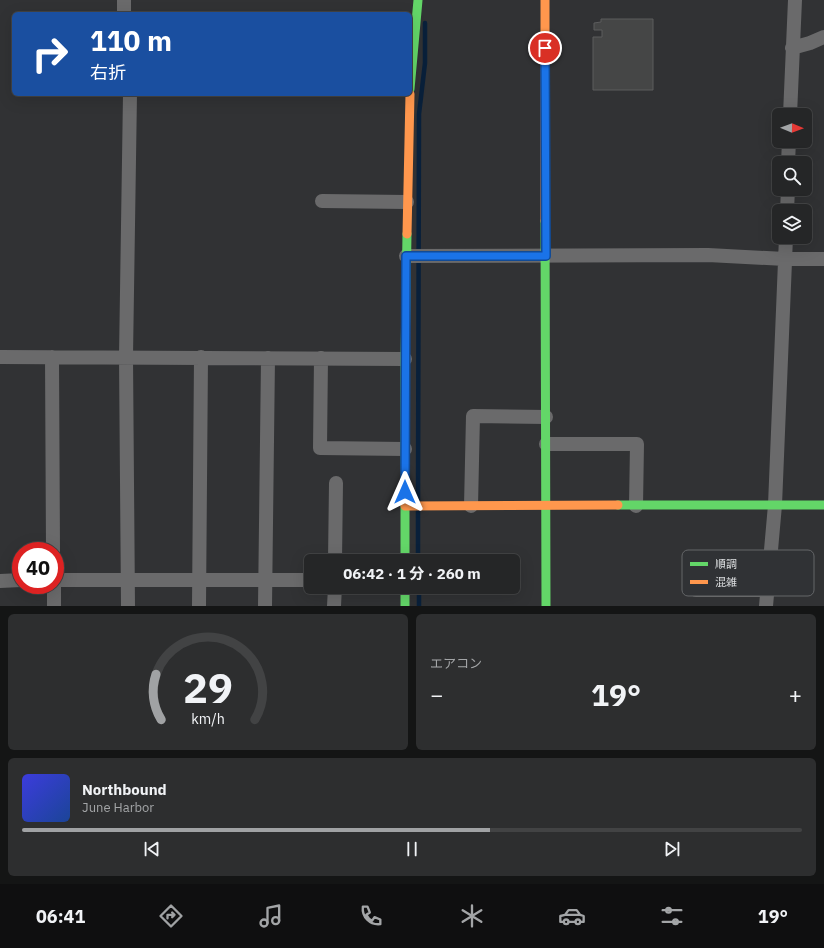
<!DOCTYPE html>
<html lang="ja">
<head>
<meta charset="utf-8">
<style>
	body { margin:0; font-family:"IBM Plex Sans","Noto Sans JP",sans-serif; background:#2d2e2f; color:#f1f3f6; height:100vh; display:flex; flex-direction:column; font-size:15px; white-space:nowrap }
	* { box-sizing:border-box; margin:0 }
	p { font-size:13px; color:#a3a5a7 }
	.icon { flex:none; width:22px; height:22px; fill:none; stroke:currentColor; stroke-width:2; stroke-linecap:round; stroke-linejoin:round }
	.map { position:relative; height:606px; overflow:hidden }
	.panel { display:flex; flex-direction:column; gap:8px; padding:8px; background:#141515; flex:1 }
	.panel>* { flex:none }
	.top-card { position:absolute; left:12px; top:12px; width:400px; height:84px; border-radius:6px; box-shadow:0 4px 16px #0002,0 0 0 1px #424344; background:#1a4fa0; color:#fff; overflow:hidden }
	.needle { width:26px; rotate:91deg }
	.fabs { position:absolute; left:772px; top:108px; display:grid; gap:8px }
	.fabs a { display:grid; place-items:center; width:40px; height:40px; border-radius:6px; background:#252627; box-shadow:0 4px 16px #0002,0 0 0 1px #424344; font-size:20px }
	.speed { position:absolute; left:12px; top:542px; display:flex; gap:8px; font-size:20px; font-weight:700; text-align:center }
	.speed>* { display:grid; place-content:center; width:52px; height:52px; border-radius:50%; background:#252627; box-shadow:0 4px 16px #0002,0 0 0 1px #424344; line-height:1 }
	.speed .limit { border:6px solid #d22; background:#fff; color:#111 }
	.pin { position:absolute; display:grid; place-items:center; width:34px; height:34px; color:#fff; margin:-17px; border:2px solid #fff; border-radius:50%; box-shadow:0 1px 4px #0007 }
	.me { position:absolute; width:44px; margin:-22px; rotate:0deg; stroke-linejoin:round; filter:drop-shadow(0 0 3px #0008) }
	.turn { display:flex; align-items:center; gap:14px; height:84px; padding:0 12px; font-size:18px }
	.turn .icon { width:52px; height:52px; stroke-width:2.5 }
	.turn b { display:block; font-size:28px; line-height:34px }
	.big { font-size:30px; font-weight:700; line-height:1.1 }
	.panel .tile { flex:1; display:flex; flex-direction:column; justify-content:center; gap:6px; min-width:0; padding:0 14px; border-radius:6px; background:#2d2e2f }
	.panel .dial { align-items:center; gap:0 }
	.dial svg { height:104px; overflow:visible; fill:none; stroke:#424344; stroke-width:7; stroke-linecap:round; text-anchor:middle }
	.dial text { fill:#f1f3f6; stroke:none }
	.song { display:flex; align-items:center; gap:12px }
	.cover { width:48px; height:48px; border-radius:6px; background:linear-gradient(135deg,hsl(240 70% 55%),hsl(220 70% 35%)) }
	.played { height:4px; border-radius:2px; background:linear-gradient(90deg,#a0a2a4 60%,#424344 60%) }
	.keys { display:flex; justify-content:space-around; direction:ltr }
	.heat { display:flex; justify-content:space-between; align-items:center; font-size:22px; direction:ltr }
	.panel .tiles { flex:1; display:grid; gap:8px; grid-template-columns:1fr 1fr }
	.tile:last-child { grid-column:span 2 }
	.trip { position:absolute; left:304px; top:554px; width:216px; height:40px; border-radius:6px; background:#252627; box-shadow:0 4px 16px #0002,0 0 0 1px #424344; font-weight:700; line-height:40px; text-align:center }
	.tabs { display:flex; height:64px; justify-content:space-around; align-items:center; background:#0f0f10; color:#a3a5a7 }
	.tabs .icon { width:28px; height:28px }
	.tabs .selected { color:#a0a2a4 }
	.tabs b { font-size:18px; color:#f1f3f6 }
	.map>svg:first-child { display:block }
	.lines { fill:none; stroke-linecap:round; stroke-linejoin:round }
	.stream { stroke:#09203a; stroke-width:4.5 }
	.building { fill:#454646; stroke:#5c5c5d }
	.street { stroke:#6a6a6b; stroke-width:14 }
	.fast { stroke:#63d668; stroke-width:9 }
	.slow { stroke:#ff974d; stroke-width:9 }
	.route-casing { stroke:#114b97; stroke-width:10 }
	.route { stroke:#1a73e8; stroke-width:7 }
	.key { fill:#303235; stroke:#646668; stroke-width:1 }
	.key-label { font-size:11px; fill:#dcdee0 }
</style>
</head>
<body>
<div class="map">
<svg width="824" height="606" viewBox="0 0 824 606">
	<rect width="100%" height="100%" fill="#313234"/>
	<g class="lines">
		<path class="stream" d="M418,501L419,114L425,63V23
			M418,511V561
			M419,587V606"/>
	</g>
	<path class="building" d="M601,19H653V90H593V37H602V30H594V23L601,22Z"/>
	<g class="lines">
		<path class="street" d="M124,0V14
			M792,48L810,43L824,37
			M790,115L795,0
			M788,163L789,141
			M322,201L407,202
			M787,211L788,189
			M406,256L708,255L785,259H824
			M0,357L405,359
			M52,357L53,551
			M321,358L320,448L405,449
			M546,444H637L636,506
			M471,506L473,416L546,417
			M335,561L336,483
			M55,580H311
			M0,581L21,580
			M54,585V606
			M696,590H768
			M128,606L126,357L130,94
			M199,606L201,357
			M265,606L268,358
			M334,606L335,587
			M766,606L775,505L786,237"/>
		<path class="fast" d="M410,89L418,0
			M545,221L546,606
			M618,505H824
			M405,561V359L407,234
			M405,587V606"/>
		<path class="slow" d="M545,0V221
			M407,234L410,94
			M405,506L618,505"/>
	</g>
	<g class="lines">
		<defs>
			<path id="route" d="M405,492L406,256H546L545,48"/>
		</defs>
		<use href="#route" class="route-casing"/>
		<use href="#route" class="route"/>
	</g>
	<rect x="682" y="550" width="132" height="46" rx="6" class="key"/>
	<rect x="690" y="562" width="18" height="4" fill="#63d668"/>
	<rect x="690" y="580" width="18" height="4" fill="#ff974d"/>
	<g class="key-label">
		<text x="715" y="568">順調</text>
		<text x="715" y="586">混雑</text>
	</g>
</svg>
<div class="fabs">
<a><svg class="needle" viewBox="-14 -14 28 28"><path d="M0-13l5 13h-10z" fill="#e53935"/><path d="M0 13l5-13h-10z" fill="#a3a5a7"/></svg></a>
<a><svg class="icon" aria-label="search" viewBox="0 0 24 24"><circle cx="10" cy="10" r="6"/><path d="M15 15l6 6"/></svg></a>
<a><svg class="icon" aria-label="layers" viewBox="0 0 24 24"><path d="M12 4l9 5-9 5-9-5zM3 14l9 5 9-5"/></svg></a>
</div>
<div class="speed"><div class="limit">40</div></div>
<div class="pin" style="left:545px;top:48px;background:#d93025"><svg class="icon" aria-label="arrive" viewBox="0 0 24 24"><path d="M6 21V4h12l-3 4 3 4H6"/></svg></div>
<svg class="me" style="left:405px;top:492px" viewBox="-20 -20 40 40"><path d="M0-17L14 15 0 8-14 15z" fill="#1a73e8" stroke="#fff" stroke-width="4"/></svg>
<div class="trip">06:42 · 1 分 · 260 m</div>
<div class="top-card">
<div class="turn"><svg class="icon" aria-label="right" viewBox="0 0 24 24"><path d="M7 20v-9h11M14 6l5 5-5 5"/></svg><div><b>110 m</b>右折</div></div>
</div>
</div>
<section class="panel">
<div class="tiles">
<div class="tile dial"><svg viewBox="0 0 100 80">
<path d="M14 69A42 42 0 1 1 86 69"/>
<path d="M14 69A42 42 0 0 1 10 34" stroke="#a0a2a4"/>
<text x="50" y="56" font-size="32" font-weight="700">29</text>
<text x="50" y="72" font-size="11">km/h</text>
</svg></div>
<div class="tile"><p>エアコン</p>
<div class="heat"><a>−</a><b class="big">19°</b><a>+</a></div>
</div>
<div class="tile">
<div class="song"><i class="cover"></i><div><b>Northbound</b><p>June Harbor</p></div></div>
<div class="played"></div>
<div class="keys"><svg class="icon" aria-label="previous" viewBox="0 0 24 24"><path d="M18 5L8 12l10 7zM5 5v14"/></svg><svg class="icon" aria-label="pause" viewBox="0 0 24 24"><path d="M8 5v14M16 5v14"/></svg><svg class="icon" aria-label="next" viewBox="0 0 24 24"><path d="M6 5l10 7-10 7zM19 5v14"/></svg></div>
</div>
</div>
</section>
<nav class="tabs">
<b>06:41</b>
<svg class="icon selected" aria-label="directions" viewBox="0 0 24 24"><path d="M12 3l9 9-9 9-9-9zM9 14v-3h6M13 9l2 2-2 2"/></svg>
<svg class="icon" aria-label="music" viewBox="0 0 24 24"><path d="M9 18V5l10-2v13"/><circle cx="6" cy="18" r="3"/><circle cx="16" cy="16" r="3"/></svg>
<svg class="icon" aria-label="phone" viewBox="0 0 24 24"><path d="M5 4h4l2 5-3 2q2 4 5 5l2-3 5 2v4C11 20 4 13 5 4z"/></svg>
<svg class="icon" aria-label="climate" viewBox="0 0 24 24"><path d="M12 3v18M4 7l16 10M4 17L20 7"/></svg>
<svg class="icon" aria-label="car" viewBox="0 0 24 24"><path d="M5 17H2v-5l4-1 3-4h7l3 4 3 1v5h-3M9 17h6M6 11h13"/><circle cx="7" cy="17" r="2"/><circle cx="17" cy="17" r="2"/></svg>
<svg class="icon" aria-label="filters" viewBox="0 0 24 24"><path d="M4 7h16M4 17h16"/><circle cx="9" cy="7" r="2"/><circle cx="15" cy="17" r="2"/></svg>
<b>19°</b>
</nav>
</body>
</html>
